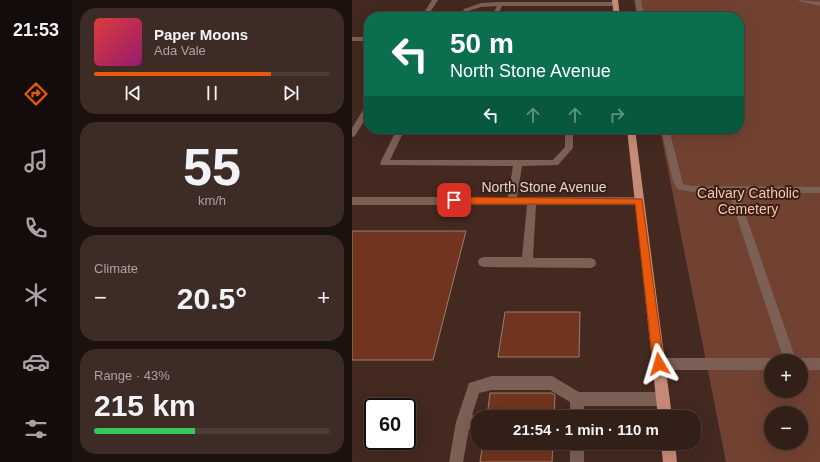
<!DOCTYPE html>
<html lang="en">
<head>
<meta charset="utf-8">
<style>
	body { margin:0; font-family:Arial,sans-serif; background:#3d2c25; color:#f1f3f6; height:100vh; display:flex; flex-direction:column; font-size:15px; white-space:nowrap }
	* { box-sizing:border-box; margin:0 }
	p { font-size:13px; color:#a8a2a2 }
	.icon { flex:none; width:22px; height:22px; fill:none; stroke:currentColor; stroke-width:2; stroke-linecap:round; stroke-linejoin:round }
	.map { position:relative; flex:1; overflow:hidden }
	.sheet { display:flex; flex-direction:column; gap:8px; padding:8px; background:#1c110d; width:280px }
	.sheet>* { flex:none }
	.hud { position:absolute; left:12px; top:12px; width:380px; height:122px; border-radius:16px; box-shadow:0 4px 16px #0002,0 0 0 1px #4d3d37; background:#0b6e4f; color:#fff; overflow:hidden }
	.controls { position:absolute; left:412px; top:354px; display:grid; gap:8px }
	.controls a { display:grid; place-items:center; width:44px; height:44px; border-radius:50%; background:#321f18; box-shadow:0 4px 16px #0002,0 0 0 1px #4d3d37; font-size:20px }
	.speed { position:absolute; left:12px; top:398px; display:flex; gap:8px; font-size:20px; font-weight:700; text-align:center }
	.speed>* { display:grid; place-content:center; width:52px; height:52px; border-radius:50%; background:#321f18; box-shadow:0 4px 16px #0002,0 0 0 1px #4d3d37; line-height:1 }
	.speed .limit { border:2px solid #111; border-radius:6px; background:#fff; color:#111 }
	.pin { position:absolute; display:grid; place-items:center; width:34px; height:34px; color:#fff; margin:-17px; border-radius:8px; box-shadow:0 2px 6px #0006 }
	.me { position:absolute; width:44px; margin:-22px; rotate:353deg; stroke-linejoin:round; filter:drop-shadow(0 0 3px #0008) }
	.turn { display:flex; align-items:center; gap:14px; height:84px; padding:0 20px; font-size:18px }
	.turn .icon { width:52px; height:52px; stroke-width:2.5 }
	.turn b { display:block; font-size:28px; line-height:34px }
	.lanes { display:flex; align-items:center; height:38px; padding:0 20px; background:#0003; justify-content:center; gap:20px; direction:ltr }
	.lanes .off { opacity:.35 }
	.big { font-size:30px; font-weight:800; line-height:1.1 }
	.sheet .tile { flex:1; display:flex; flex-direction:column; justify-content:center; gap:6px; min-width:0; padding:0 14px; border-radius:16px; background:#3d2c25 }
	.sheet .dial { align-items:center; gap:0 }
	.dial b { font-size:52px; line-height:1 }
	.song { display:flex; align-items:center; gap:12px }
	.cover { width:48px; height:48px; border-radius:6px; background:linear-gradient(135deg,hsl(0 70% 55%),hsl(320 70% 35%)) }
	.played { height:4px; border-radius:2px; background:linear-gradient(90deg,#ea580c 75%,#4d3d37 75%) }
	.keys { display:flex; justify-content:space-around; direction:ltr }
	.heat { display:flex; justify-content:space-between; align-items:center; font-size:22px; direction:ltr }
	.charge { height:6px; border-radius:3px; background:linear-gradient(90deg,#34c759 43%,#4d3d37 0) }
	.trip { position:absolute; left:119px; top:410px; width:230px; height:40px; border-radius:16px; background:#321f18; box-shadow:0 4px 16px #0002,0 0 0 1px #4d3d37; font-weight:800; line-height:40px; text-align:center }
	main { display:flex; flex:1; min-height:0 }
	.menu { display:flex; flex-direction:column; width:72px; justify-content:space-around; align-items:center; background:#140c0a; color:#a8a2a2 }
	.menu .icon { width:28px; height:28px }
	.menu .current { color:#ea580c }
	.menu b { font-size:18px; color:#f1f3f6 }
	.map>svg:first-child { display:block }
	.green { fill:#714232; fill-rule:evenodd }
	.building { fill:#70341f; stroke:#9c7d73 }
	.lines { fill:none; stroke-linecap:round; stroke-linejoin:round }
	.minor { fill:#7c5f55; fill-rule:evenodd }
	.major { fill:#c68b77; fill-rule:evenodd }
	.route { fill:#ea580c; stroke:#983908 }
	.labels { text-anchor:middle; stroke-width:4; stroke-linejoin:round; paint-order:stroke }
	.street-label { font-size:14px; fill:#e5d4ce; stroke:#381f17 }
	.park-label { font-size:14px; fill:#ffc5b1; stroke:#381f17 }
</style>
</head>
<body>
<main>
<nav class="menu">
<b>21:53</b>
<svg class="icon current" aria-label="directions" viewBox="0 0 24 24"><path d="M12 3l9 9-9 9-9-9zM9 14v-3h6M13 9l2 2-2 2"/></svg>
<svg class="icon" aria-label="music" viewBox="0 0 24 24"><path d="M9 18V5l10-2v13"/><circle cx="6" cy="18" r="3"/><circle cx="16" cy="16" r="3"/></svg>
<svg class="icon" aria-label="phone" viewBox="0 0 24 24"><path d="M5 4h4l2 5-3 2q2 4 5 5l2-3 5 2v4C11 20 4 13 5 4z"/></svg>
<svg class="icon" aria-label="climate" viewBox="0 0 24 24"><path d="M12 3v18M4 7l16 10M4 17L20 7"/></svg>
<svg class="icon" aria-label="car" viewBox="0 0 24 24"><path d="M5 17H2v-5l4-1 3-4h7l3 4 3 1v5h-3M9 17h6M6 11h13"/><circle cx="7" cy="17" r="2"/><circle cx="17" cy="17" r="2"/></svg>
<svg class="icon" aria-label="filters" viewBox="0 0 24 24"><path d="M4 7h16M4 17h16"/><circle cx="9" cy="7" r="2"/><circle cx="15" cy="17" r="2"/></svg>
</nav>
<section class="sheet">
<div class="tile">
<div class="song"><i class="cover"></i><div><b>Paper Moons</b><p>Ada Vale</p></div></div>
<div class="played"></div>
<div class="keys"><svg class="icon" aria-label="previous" viewBox="0 0 24 24"><path d="M18 5L8 12l10 7zM5 5v14"/></svg><svg class="icon" aria-label="pause" viewBox="0 0 24 24"><path d="M8 5v14M16 5v14"/></svg><svg class="icon" aria-label="next" viewBox="0 0 24 24"><path d="M6 5l10 7-10 7zM19 5v14"/></svg></div>
</div>
<div class="tile dial"><b>55</b><p>km/h</p></div>
<div class="tile"><p>Climate</p>
<div class="heat"><a>−</a><b class="big">20.5°</b><a>+</a></div>
</div>
<div class="tile"><p>Range · 43%</p><b class="big">215 km</b><div class="charge"></div></div>
</section>
<div class="map">
<svg width="468" height="462" viewBox="0 0 468 462">
	<rect width="100%" height="100%" fill="#432920"/>
	<path class="green" d="M282,0H468V462H374L308,129H387V17H285ZM419,361H449V391H419ZM419,413H449V443H419Z"/>
	<path class="building" d="M0,231H114L81,360H0Z
		M153,312H228L227,357H146Z
		M138,393H200L203,395L202,417H135Z
		M131,443H201L200,462H128Z"/>
	<g class="lines">
		<path class="minor" d="M80,0H86L75,17H69Z
			M283,0H289L292,17H286Z
			M446,0L468,2V6L447,1Z
			M148,2H264L267,4L264,6H150L145,17H139L145,6L129,7L116,11L114,17H108L112,9L129,3Z
			M0,37H17V41H0Z
			M14,105H17V113L3,136L0,137V128Z
			M45,129H53L38,160H201L213,147V129H221V148L206,165L170,166L165,197H287L292,201L287,205H184L181,258H239L243,260L244,263L243,266L239,268L131,267L127,265L126,262L127,259L131,257H170L175,205H0V197H156L161,166L29,165L28,163Z
			M309,129H317L331,184L340,186L468,187V193H386L444,360L449,358H468V370H449V361H432L377,193L340,192L325,189L321,181Z
			M307,358H419L424,361H419V370H307L302,369L301,364L302,359Z
			M140,376H200L227,392H311L316,394L318,399L316,404L311,406H232V417H218V402L198,390H140L127,393L120,415L131,417H126V429H117L111,462H97L104,422L117,383Z
			M218,443H232V462H218Z"/>
		<path class="major" d="M260,0H266L268,17H262Z
			M275,129H283L320,417H306Z
			M309,443H323L325,462H311Z"/>
	</g>
	<path class="route" d="M102,197L290,199L312,364L311,368L307,369L302,368L301,364L283,204H102L98,200Z"/>
	<g class="labels">
		<g class="street-label">
			<text x="192" y="192">North Stone Avenue</text>
		</g>
		<g class="park-label">
			<text x="396" y="198">Calvary Catholic<tspan x="396" dy="16">Cemetery</tspan></text>
		</g>
	</g>
</svg>
<div class="controls">
<a>+</a>
<a>−</a>
</div>
<div class="speed"><div class="limit">60</div></div>
<div class="pin" style="left:102px;top:200px;background:#d93025"><svg class="icon" aria-label="arrive" viewBox="0 0 24 24"><path d="M6 21V4h12l-3 4 3 4H6"/></svg></div>
<svg class="me" style="left:307px;top:364px" viewBox="-20 -20 40 40"><path d="M0-17L14 15 0 8-14 15z" fill="#ea580c" stroke="#fff" stroke-width="4"/></svg>
<div class="trip">21:54 · 1 min · 110 m</div>
<div class="hud">
<div class="turn"><svg class="icon" aria-label="left" viewBox="0 0 24 24"><path d="M17 20v-9H6M10 6l-5 5 5 5"/></svg><div><b>50 m</b>North Stone Avenue</div></div>
<div class="lanes"><svg class="icon" aria-label="left" viewBox="0 0 24 24"><path d="M17 20v-9H6M10 6l-5 5 5 5"/></svg><svg class="icon off" aria-label="ahead" viewBox="0 0 24 24"><path d="M12 20V5M6 11l6-6 6 6"/></svg><svg class="icon off" aria-label="ahead" viewBox="0 0 24 24"><path d="M12 20V5M6 11l6-6 6 6"/></svg><svg class="icon off" aria-label="right" viewBox="0 0 24 24"><path d="M7 20v-9h11M14 6l5 5-5 5"/></svg></div>
</div>
</div>
</main>
</body>
</html>
